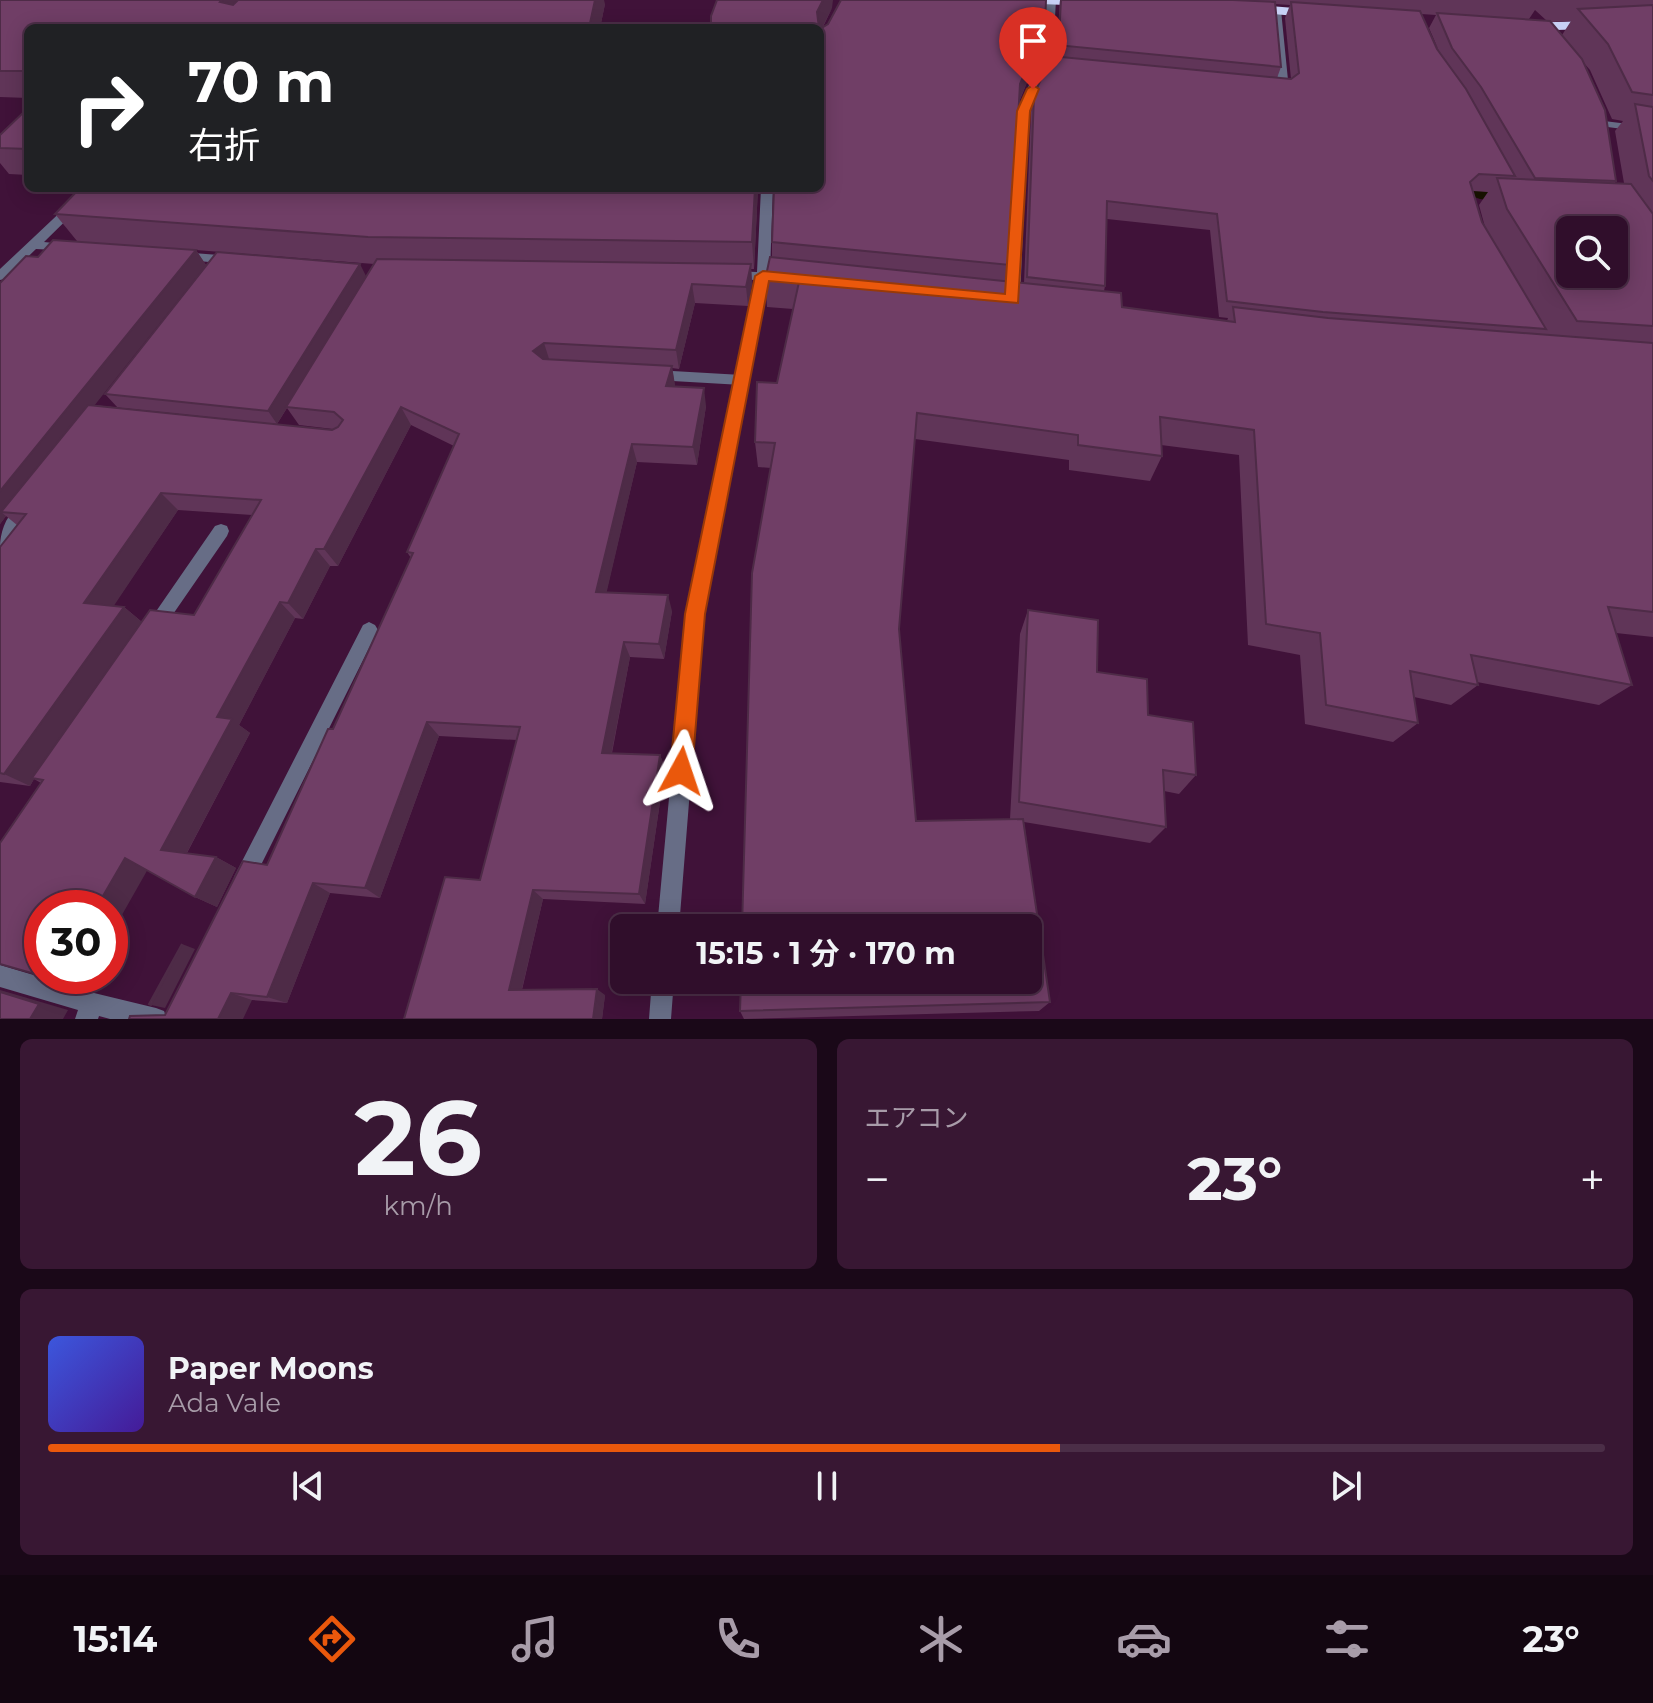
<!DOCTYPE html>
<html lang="ja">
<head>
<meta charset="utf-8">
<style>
	body { margin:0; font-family:Montserrat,"Noto Sans JP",sans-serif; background:#381733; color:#f1f3f6; height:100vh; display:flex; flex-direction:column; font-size:30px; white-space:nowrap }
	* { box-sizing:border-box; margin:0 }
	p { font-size:26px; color:#a89ca9 }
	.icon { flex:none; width:44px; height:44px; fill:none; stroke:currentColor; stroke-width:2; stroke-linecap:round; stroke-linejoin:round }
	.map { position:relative; height:1019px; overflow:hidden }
	.panel { display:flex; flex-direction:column; gap:20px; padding:20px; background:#1a0818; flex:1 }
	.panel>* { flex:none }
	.banner { position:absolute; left:24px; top:24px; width:800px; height:168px; border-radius:12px; box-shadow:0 4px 20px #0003,0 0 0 2px #4b2e47; background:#202124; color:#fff; overflow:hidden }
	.fabs { position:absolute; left:1556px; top:216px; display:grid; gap:16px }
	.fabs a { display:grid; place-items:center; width:72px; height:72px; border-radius:12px; background:#300e2b; box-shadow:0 4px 20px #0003,0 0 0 2px #4b2e47; font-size:40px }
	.speed { position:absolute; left:24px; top:890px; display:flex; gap:16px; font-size:40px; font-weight:700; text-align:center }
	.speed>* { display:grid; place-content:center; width:104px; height:104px; border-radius:50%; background:#300e2b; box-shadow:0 4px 20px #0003,0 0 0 2px #4b2e47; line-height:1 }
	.speed .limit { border:12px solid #d22; background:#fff; color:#111 }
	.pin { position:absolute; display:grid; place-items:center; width:68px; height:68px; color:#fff; margin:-82px -34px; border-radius:50% 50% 50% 0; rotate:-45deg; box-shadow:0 0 8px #0007 }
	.pin .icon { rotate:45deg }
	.me { position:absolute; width:88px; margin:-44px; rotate:5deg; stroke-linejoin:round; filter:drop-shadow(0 0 6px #0008) }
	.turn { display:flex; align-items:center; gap:28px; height:168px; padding:0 32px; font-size:36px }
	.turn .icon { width:104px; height:104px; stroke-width:2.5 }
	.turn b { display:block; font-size:56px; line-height:68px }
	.big { font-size:60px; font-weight:700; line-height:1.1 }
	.panel .tile { flex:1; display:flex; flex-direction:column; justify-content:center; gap:12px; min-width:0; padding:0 28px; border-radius:12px; background:#381733 }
	.panel .dial { align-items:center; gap:0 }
	.dial b { font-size:104px; line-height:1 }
	.song { display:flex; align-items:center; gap:24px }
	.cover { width:96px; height:96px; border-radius:12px; background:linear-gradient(135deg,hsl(230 70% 55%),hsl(260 70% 35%)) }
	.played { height:8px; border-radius:4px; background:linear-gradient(90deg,#ea580c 65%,#4b2e47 65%) }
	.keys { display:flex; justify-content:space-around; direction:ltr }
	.heat { display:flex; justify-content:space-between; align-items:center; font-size:44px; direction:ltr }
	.panel .tiles { flex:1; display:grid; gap:20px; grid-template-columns:1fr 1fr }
	.tile:last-child { grid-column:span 2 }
	.trip { position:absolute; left:610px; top:914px; width:432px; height:80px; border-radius:12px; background:#300e2b; box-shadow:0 4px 20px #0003,0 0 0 2px #4b2e47; font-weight:700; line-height:80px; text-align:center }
	.tabs { display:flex; height:128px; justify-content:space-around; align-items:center; background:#130611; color:#a89ca9 }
	.tabs .icon { width:56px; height:56px }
	.tabs .selected { color:#ea580c }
	.tabs b { font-size:36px; color:#f1f3f6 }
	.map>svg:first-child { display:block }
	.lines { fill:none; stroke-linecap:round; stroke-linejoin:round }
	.stream { fill:#161100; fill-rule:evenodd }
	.lane { fill:#676d86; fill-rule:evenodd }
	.street { fill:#676d86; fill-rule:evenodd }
	.highway { fill:#c7d0f5; fill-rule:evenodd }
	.wall { fill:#603558; fill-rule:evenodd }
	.shaded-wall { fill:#4e2b47 }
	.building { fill:#703e66; stroke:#4e2b47; stroke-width:2; fill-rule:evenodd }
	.route { fill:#ea580c; stroke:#983908; stroke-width:2 }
</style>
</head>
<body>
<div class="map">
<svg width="1653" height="1019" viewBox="0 0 1653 1019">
	<rect width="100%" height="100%" fill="#401239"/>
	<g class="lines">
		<path class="stream" d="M1452,181L1482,191L1514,196L1516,199L1509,203L1480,199L1447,188L1445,185Z"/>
		<path class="lane" d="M1276,7L1281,10L1289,90L1284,93L1268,89L1278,86L1271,10Z
			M1604,121L1653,127V133L1600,126V122Z
			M655,370L742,375L749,380L742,385L655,380L648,375Z
			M221,524L227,526L229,531L227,536L160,633L154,636L148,633L145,628L148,623L215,526Z
			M369,622L375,625L378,630L249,889L242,892L235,889L232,882L235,875L363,625Z"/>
		<path class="street" d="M1046,0H1056L1053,52L1028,111L1020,300L1013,304L1006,300L1018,111L1043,52Z
			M86,188H99L44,242L73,245V251L36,249L5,279L0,280V269Z
			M761,188H773L770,272L779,277L777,280L769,281L704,614L679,928H657L686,614L756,280L731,279L724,275L731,271L757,272Z
			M180,252L232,256L238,260L232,264L175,259V253Z
			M26,502L32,503L34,508L32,513L6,546L0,548C0,529 8,510 26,502Z
			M0,965L94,993L156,1008L164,1011L167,1019H110L99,1016L98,1019H75L78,1010L0,987Z
			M652,980H674L671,1019H649Z"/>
		<path class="highway" d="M1033,0H1098L1099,2L1092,6L1040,4Z
			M1244,4L1319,10L1326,14L1319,18L1239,11L1237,8Z
			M1653,19V27L1524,31L1517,27L1524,23Z"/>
	</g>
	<path class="wall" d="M0,0L605,4L600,28H28V98L0,97Z
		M1060,0H1653V637L1616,633L1632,685L1599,705L1477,682L1478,685L1451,705L1414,697L1418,723L1393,742L1305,724L1300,655L1248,645L1239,455L1161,445L1162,456L1150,481L1069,470V460L915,439L899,629L916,821L1010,819L1020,634L1028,610L1097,672L1148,715L1196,775L1179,794L1164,791L1166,827L1150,843L1024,822L1050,1002L1039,1011L744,1019L740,1011L742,928L771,468L758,467L755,442L777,383L793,309L767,307L765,280L772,258V242L820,28L832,8L823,27L1040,51L1019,102L1010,265L1006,281L1024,283L1031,112L1034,95L1053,56L1057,43ZM1275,4L1290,5L1285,18L1291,79L1277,78L1281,67ZM1535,10L1547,21L1529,19ZM1421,14L1436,15L1429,28L1439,51ZM1571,21L1562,35L1551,22ZM1583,62L1590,70L1612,119L1623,121L1615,131L1624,183H1615L1616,181ZM1473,191L1488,192L1479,205L1485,227L1482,222ZM1107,219L1210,230L1219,317L1228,318L1227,321L1122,307L1104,291L1105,286Z
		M28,108V175L9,174L0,163V135Z
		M80,188H758L754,269H751L752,283L748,306L695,303L679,369L672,368L675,387L706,406L697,465L637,462L606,593L672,611L664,659L630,657L612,753L660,755L665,768L645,904L543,899L522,990L605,995L602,1019H404L480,880L517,740L439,736L380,898L330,893L287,1003L252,1000L165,1015L267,865L333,729L411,558L407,552L454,446L411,425L338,566H330L303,619L295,618L239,725L250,733L187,853L216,857L236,868L217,907L195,897L41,783L34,779L30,786L0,782V547L17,525L6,516L0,524V283L38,257L77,241L55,214ZM196,250L374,264L366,276L105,394L118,408L277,424L287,408L299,425L333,429L332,430L94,405L206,265ZM178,510L252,515L194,615L142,622L124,607L113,606Z"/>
	<path class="shaded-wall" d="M222,0H255L233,28L220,2Z
		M595,0H604L605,4L600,28H589Z
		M823,0H833L832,8L820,32L817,28V12Z
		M1045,25L1040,51L1015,111L1020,84Z
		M755,188H758L754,269L752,242Z
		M196,250L206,265L9,513L1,512L6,516L0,524V491Z
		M360,264L367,278L277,424L268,411Z
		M751,264L752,283L748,306L746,287Z
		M692,284L695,303L679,369L676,350Z
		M544,343L550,362L540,370L533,351Z
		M672,366L675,385L670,405L666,386Z
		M704,388L706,406L697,465L693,447Z
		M401,407L411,425L338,566L324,549Z
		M632,444L637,462L603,608L596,592Z
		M161,493L178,510L105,619L84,603Z
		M316,549L330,566L303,619L288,603Z
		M668,595L672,611L664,659L659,644Z
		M280,602L295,618L239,725L250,733L183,860L161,850L217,717Z
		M124,607L143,623L32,778L34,779L30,786L4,774Z
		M624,642L630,657L609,766L602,753Z
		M427,722L439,736L380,898L365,888Z
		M660,755L665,768L645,904L639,894Z
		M216,857L236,868L217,907L195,897Z
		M125,858L148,869L110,936V908H96Z
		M313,883L330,893L287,1003L267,997Z
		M533,890L543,899L520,997L509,990Z
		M182,944L195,949L165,1008L151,1005Z
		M56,976H87L81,986L54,979Z
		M597,989L605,995L602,1019H593Z
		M0,990L68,1010L63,1019H30L0,992Z
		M231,993L252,1000L243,1019H218Z"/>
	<path class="building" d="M0,0H222L220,2L233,5L238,0H595L589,28H28V71H0Z
		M717,0H823L817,12L819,28H711V16Z
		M841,0H1046L1045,25L1020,84L1010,265L772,242L774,188H820V29L828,24Z
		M1061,0H1233L1275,2L1281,67L1056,45L1059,37Z
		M1291,2L1420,11L1437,49L1466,89L1515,176L1479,174L1470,182L1482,222L1546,329L1323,312L1227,301L1217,214L1107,201L1105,286L1027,277L1034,95L1051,56L1291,79L1299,73Z
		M1653,5V95L1632,92L1608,44L1578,9Z
		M1437,13L1550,21L1582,59L1605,110L1616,181L1535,178L1481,87L1452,48Z
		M1635,104L1653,107V181L1649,176Z
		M28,108V149L0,148V135Z
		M1497,178L1631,184L1653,214V326L1577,321L1507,209ZM1570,230H1614V274H1570Z
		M80,188H755L752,242L368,237L55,214Z
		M53,240L196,250L0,491V283L26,256L38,257Z
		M217,252L360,264L268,411L105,394Z
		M770,257L1121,293L1122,307L1235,322L1233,307L1328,318L1653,343V612L1608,607L1632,685L1471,655L1478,685L1410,671L1418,723L1326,705L1320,633L1266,624L1254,430L1160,417L1162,456L1078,445V435L917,413L899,629L916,821L1023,819L1050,1002L740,1011L741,980H1028V928H742L752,573L775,443L755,442L757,382L777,383L799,282L765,280Z
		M377,259L751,264L746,287L692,284L676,350L544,343L533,351L543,359L672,366L666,386L704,388L693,447L632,444L596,592L668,595L659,644L624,642L602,753L660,755L639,894L533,890L509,990L597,989L593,1019H404L445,877L480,880L520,727L427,722L365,888L313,883L267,997L231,993L218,1019H129L130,1016L165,1015L243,861L267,865L328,729H333L413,553L407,552L459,434L401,407L324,549H316L288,603L280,602L217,717L232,719L161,850L216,857L195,897L125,858L96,908H42V976L0,964V843L43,780L32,778L150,610L194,615L261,500L161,493L84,603L124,607L4,774L0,773V547L26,514L1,512L88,405L332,430L338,427L343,420L334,412L286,407Z
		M1028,610L1098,620L1097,672L1147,679L1148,715L1193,722L1196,775L1163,770L1166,827L1019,802Z
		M182,944L151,1005L149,1004Z
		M42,976H56L54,979Z
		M0,992L39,1004L30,1019H0Z"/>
	<path class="route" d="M1033,85L1039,89L1030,111L1018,303L769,281L705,614L692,771L689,778L681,782L673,778L670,771L685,614L755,276L763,271L1005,294L1017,111L1027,89Z"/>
</svg>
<div class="fabs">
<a><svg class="icon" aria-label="search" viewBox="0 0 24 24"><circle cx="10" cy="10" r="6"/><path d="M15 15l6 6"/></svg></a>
</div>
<div class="speed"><div class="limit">30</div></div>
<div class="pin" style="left:1033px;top:89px;background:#d93025"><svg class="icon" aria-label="arrive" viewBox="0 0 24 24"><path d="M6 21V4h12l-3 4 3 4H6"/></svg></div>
<svg class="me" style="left:681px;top:771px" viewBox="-20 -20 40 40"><path d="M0-17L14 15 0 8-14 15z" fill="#ea580c" stroke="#fff" stroke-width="4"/></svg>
<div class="trip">15:15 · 1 分 · 170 m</div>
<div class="banner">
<div class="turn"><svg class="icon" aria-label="right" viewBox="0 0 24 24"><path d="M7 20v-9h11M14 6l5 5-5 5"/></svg><div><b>70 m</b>右折</div></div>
</div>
</div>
<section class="panel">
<div class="tiles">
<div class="tile dial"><b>26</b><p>km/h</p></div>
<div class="tile"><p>エアコン</p>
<div class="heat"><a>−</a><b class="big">23°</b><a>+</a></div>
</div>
<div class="tile">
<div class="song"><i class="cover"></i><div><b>Paper Moons</b><p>Ada Vale</p></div></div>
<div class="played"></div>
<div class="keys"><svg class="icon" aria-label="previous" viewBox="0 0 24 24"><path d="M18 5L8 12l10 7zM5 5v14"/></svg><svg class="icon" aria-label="pause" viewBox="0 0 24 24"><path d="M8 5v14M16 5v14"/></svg><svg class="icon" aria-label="next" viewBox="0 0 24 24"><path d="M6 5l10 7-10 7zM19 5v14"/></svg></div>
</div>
</div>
</section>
<nav class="tabs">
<b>15:14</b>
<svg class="icon selected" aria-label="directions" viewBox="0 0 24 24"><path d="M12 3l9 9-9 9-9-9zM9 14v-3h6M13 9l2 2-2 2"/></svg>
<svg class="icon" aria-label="music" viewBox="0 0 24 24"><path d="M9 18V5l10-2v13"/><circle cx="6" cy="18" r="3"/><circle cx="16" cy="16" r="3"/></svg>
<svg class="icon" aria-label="phone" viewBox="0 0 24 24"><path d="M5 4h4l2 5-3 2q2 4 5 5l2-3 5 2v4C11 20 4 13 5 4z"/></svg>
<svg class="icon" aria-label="climate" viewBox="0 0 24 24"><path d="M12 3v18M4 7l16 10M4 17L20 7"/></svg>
<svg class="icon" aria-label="car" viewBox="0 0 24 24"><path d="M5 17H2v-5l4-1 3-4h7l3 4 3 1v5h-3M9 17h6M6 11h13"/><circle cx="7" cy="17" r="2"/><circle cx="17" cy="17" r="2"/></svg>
<svg class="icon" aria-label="filters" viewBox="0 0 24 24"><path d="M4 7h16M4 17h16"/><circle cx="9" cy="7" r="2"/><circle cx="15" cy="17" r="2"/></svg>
<b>23°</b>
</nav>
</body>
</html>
